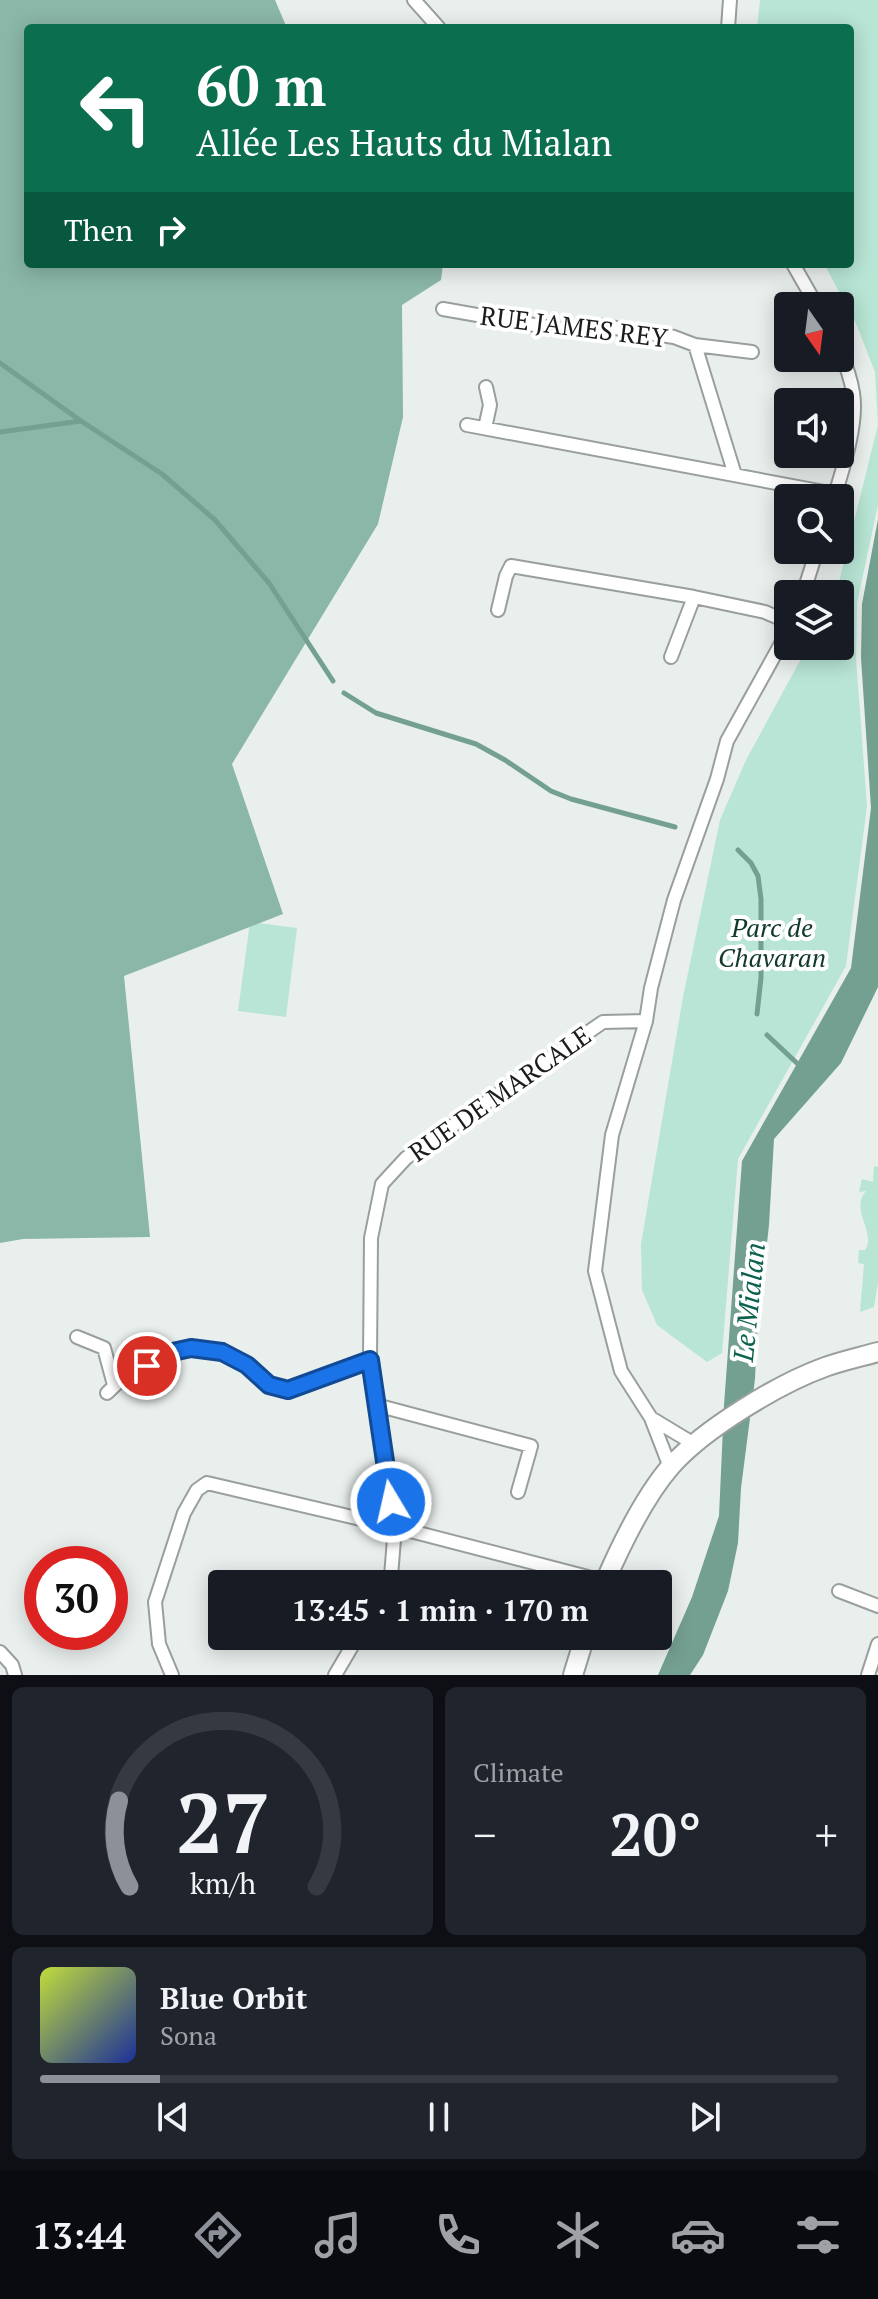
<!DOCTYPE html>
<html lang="en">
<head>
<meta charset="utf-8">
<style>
	body { margin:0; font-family:"PT Serif",serif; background:#20242c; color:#f1f3f6; height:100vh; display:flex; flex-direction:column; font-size:30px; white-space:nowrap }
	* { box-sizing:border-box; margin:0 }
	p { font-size:26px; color:#9ea1a6 }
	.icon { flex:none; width:44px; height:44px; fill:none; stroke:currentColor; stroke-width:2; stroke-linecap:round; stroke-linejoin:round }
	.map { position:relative; height:1675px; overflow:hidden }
	.side { display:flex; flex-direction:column; gap:12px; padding:12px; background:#0d0f14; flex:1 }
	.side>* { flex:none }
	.guide { position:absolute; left:24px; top:24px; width:830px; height:244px; border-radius:8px; box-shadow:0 4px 20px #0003; background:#0b6e4f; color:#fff; overflow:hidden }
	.needle { width:52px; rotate:166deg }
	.buttons { position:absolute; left:774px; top:292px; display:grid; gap:16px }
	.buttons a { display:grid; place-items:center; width:80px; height:80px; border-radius:8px; background:#171b24; box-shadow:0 4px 20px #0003; font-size:40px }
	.speed { position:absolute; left:24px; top:1546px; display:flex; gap:16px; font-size:40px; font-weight:700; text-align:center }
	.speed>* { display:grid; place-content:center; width:104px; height:104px; border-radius:50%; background:#171b24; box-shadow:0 4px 20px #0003; line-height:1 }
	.speed .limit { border:12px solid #d22; background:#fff; color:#111 }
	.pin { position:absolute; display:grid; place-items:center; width:68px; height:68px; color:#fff; margin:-34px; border:4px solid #fff; border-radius:50%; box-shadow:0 2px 8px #0007 }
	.me { position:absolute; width:88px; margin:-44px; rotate:351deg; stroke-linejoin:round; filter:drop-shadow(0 0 6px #0008) }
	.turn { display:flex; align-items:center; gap:28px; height:168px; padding:0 40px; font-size:36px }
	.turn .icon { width:104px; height:104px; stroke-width:2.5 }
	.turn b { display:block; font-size:56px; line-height:68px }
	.then { display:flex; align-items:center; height:76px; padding:0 40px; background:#0003; gap:16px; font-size:30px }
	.big { font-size:60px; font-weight:700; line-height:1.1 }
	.side .card { flex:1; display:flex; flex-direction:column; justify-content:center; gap:12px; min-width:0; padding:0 28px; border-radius:12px; background:#20242c }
	.side .dial { align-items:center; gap:0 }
	.dial svg { height:208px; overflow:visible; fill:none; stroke:#363941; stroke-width:7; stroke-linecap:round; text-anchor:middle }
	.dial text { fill:#f1f3f6; stroke:none }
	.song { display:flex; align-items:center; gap:24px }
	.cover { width:96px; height:96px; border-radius:12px; background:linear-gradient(135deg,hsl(70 70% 55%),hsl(230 70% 35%)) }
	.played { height:8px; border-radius:4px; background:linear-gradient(90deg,#8c9099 15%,#363941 15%) }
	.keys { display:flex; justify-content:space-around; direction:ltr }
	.heat { display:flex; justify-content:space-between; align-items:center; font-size:44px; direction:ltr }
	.side .tiles { flex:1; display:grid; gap:12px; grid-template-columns:1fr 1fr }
	.card:last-child { grid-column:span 2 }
	.trip { position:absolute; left:208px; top:1570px; width:464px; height:80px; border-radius:8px; background:#171b24; box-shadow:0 4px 20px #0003; font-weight:700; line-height:80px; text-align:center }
	.menu { display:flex; height:128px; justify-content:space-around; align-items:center; background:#090b0e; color:#9ea1a6 }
	.menu .icon { width:56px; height:56px }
	.menu .on { color:#8c9099 }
	.menu b { font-size:36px; color:#f1f3f6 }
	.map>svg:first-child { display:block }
	.green { fill:#b8e5d5 }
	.forest { fill:#8ab7a8 }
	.water { fill:#74a091 }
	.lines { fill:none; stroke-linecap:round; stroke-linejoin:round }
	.stream { stroke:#74a091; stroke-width:5 }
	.minor-casing { stroke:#999f9d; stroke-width:16 }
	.primary-casing { stroke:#999f9d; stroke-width:22 }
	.minor { stroke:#fff; stroke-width:12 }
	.primary { stroke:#fff; stroke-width:18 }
	.route-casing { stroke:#114b97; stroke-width:20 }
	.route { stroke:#1a73e8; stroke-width:14 }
	.labels { text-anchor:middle; stroke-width:8; stroke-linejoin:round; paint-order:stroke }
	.street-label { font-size:26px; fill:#1b1d1c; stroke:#fff }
	.park-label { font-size:26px; font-style:italic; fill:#11392e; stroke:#fff }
	.water-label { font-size:28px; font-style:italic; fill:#0c624e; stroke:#fff }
</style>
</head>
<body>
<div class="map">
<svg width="878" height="1675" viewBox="0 0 878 1675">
	<rect width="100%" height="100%" fill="#e9efed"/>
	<path class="green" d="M760,0H878V505L857,603L856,658L867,806L846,966L738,1159L722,1353L707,1362L657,1325L642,1290L641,1244L683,997L720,820L746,760L808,646H840V594H836L878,425L875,372L855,321L824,264H850V28H757Z
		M250,922L297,928L286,1017L238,1011Z
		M874,1166L878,1167V1282L874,1307L860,1312L864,1264L858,1263L859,1250H865C877,1233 849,1210 866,1191L859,1192L862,1179L873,1182Z"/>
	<path class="forest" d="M0,0H275L287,28H28V264H443L441,280L402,305L403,417L378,524L232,764L283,914L124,976L150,1237L23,1239L0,1243Z"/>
	<path class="water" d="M878,519V987L841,1063L774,1139L769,1225L757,1335L755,1379L741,1488L738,1543L728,1591L703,1655L690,1675H658L692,1597L719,1516L724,1405L742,1161L851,968L871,808L861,658L862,604Z"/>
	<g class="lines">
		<path class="stream" d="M0,363L81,421L162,474L215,520L269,583L333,681
			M0,432L81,421
			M344,693L376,713L476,744L505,760L551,791L571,799L675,827
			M738,850L751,863L758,876L761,899V978L757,1014
			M767,1035L801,1067"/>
		<defs>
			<path id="minor" d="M414,0L439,28
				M728,28L730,0
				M793,264L817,306
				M443,309L557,329L571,330L590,324L674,337L695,345L752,352
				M695,345L735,475
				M467,425L835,494
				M485,428L490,405L486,387
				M834,498C843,468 858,424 853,393C851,379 846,365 840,351
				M803,594L817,550
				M498,610L506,576L511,566L694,597L765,612L788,622
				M671,657L694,597
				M77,1337L104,1348L114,1385
				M107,1393L125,1376L168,1353L191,1348L222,1352L247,1365L269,1385L288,1390L344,1368L370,1360
				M376,1405L531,1446L518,1492
				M651,1418L694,1444
				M670,1467L651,1418L621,1371L595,1271L612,1135L646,1021L651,988L674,900L717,779L727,741L788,631
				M386,1584L391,1576L395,1527L370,1360L371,1238L382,1184L406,1158L603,1022L646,1021
				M839,1591L878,1606
				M0,1652L12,1665L15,1675
				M172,1675L159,1644L155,1602L184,1513L197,1490L207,1483L395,1527L588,1577
				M335,1675L358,1636
				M868,1675L878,1644"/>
			<path id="primary" d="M604,1584C620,1547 644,1497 671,1466C704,1429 778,1384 825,1367C842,1361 860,1357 878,1352
				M573,1675L585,1636"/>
		</defs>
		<use href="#minor" class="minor-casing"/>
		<use href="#primary" class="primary-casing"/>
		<use href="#minor" class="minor"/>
		<use href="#primary" class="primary"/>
	</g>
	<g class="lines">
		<defs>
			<path id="route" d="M147,1366L168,1353L191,1348L222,1352L247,1365L269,1385L288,1390L370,1360L391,1502"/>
		</defs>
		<use href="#route" class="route-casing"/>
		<use href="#route" class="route"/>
	</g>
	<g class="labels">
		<g class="street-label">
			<text transform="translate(574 327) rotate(7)" y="9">RUE JAMES REY</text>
			<text transform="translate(500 1094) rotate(-35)" y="9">RUE DE MARCALE</text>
		</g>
		<g class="park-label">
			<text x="772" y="937">Parc de<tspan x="772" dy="30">Chavaran</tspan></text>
		</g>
		<g class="water-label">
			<text transform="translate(749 1302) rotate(-84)" y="10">Le Mialan</text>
		</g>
	</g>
</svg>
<div class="buttons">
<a><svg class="needle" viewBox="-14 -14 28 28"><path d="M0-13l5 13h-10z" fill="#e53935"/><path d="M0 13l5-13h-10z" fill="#9ea1a6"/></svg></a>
<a><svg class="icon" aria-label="sound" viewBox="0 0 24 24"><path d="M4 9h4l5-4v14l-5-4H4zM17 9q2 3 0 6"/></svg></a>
<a><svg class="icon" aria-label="search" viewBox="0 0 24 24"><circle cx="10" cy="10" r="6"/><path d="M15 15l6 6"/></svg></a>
<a><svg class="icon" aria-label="layers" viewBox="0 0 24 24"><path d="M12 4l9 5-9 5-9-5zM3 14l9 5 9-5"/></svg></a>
</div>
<div class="speed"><div class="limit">30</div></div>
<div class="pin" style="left:147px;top:1366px;background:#d93025"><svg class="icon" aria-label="arrive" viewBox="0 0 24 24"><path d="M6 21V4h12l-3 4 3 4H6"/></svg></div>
<svg class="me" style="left:391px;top:1502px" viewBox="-20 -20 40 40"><circle r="17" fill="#1a73e8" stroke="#fff" stroke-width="3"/><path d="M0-11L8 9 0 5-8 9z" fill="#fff"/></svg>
<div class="trip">13:45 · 1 min · 170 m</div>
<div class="guide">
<div class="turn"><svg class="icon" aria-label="left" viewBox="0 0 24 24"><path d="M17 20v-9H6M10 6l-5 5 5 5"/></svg><div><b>60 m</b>Allée Les Hauts du Mialan</div></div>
<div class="then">Then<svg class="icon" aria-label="right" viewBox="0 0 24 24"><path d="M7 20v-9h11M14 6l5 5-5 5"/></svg></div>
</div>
</div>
<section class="side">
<div class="tiles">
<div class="card dial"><svg viewBox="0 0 100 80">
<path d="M14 69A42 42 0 1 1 86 69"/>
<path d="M14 69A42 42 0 0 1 10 36" stroke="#8c9099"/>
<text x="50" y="56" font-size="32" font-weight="700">27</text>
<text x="50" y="72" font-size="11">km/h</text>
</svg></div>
<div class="card"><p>Climate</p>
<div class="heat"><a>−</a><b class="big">20°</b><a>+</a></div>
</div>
<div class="card">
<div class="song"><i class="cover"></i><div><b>Blue Orbit</b><p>Sona</p></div></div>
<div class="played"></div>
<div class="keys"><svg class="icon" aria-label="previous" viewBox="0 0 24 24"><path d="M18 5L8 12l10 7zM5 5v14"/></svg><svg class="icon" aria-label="pause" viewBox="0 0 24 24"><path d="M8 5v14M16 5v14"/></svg><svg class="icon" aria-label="next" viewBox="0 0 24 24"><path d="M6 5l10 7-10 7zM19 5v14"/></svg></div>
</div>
</div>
</section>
<nav class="menu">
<b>13:44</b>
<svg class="icon on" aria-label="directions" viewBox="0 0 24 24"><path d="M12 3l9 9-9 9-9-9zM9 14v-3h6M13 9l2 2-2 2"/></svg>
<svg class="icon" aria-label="music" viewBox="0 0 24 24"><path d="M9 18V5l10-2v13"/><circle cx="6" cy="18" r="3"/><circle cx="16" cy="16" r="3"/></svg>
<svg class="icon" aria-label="phone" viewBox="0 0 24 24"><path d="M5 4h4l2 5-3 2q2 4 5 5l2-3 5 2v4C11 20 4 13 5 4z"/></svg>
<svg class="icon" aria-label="climate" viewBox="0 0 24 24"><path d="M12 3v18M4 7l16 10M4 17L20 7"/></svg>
<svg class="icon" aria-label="car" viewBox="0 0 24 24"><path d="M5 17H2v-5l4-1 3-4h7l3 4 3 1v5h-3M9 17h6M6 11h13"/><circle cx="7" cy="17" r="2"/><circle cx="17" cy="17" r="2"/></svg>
<svg class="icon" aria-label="filters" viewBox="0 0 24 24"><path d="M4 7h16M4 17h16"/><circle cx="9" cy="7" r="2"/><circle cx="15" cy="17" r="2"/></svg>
</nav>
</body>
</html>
